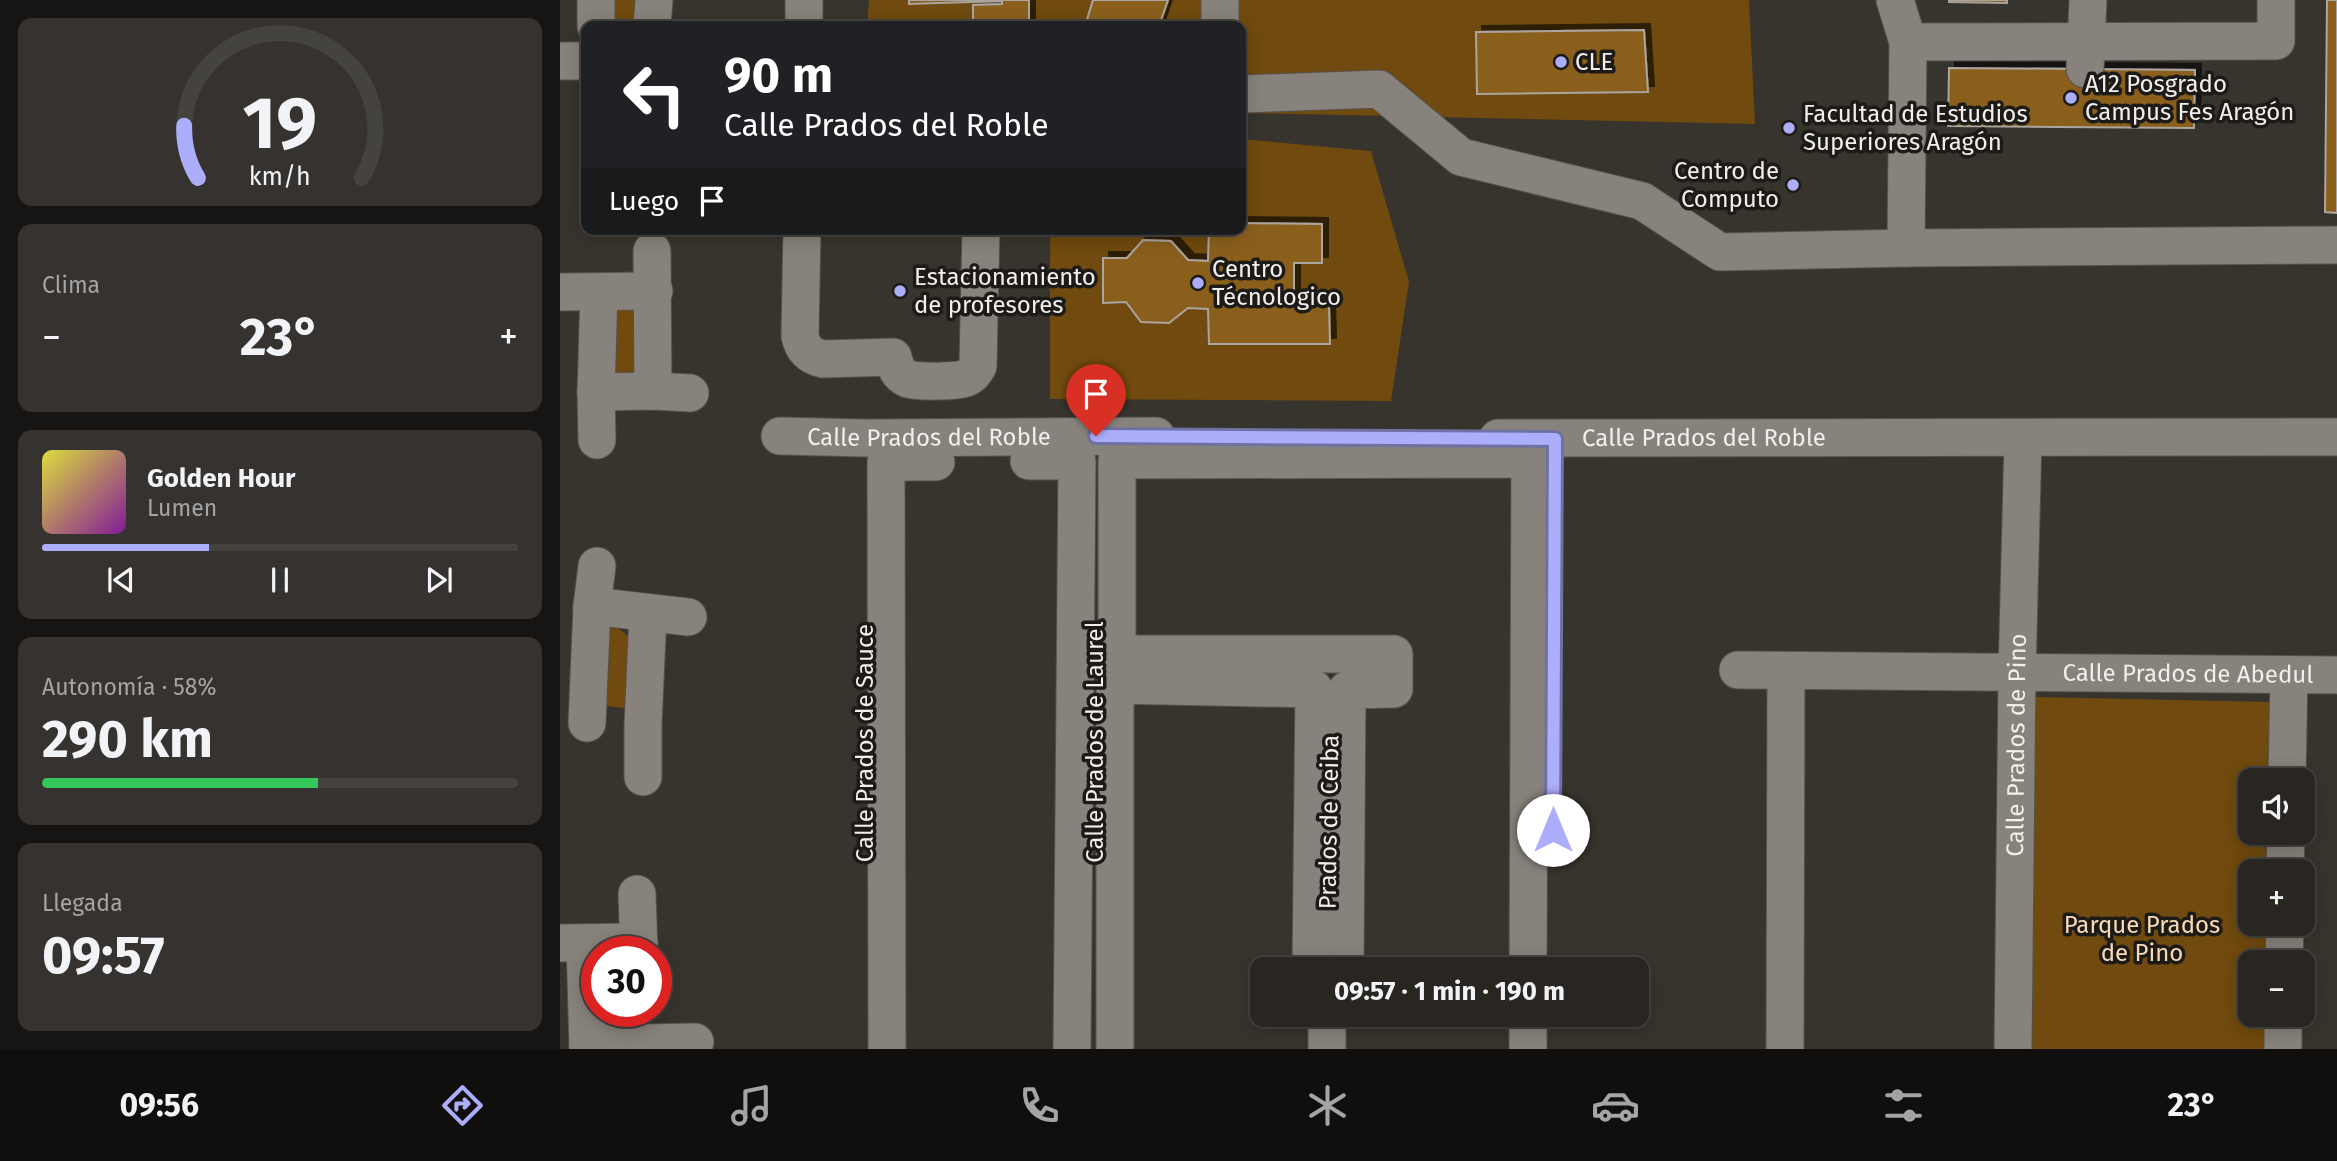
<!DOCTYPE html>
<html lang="es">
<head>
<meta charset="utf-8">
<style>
	body { margin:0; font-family:"Fira Sans",sans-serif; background:#35322f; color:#f1f3f6; height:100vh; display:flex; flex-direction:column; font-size:26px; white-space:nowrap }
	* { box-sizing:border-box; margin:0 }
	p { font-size:23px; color:#a5a5a5 }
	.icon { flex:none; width:38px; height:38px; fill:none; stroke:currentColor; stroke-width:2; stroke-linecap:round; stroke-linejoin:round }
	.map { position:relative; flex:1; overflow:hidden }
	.panel { display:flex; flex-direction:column; gap:18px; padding:18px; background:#171513; width:560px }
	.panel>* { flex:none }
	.hud { position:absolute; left:21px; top:21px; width:665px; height:214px; border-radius:14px; box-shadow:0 4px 18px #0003,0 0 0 2px #454340; background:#202124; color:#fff; overflow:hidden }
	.controls { position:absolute; left:1678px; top:768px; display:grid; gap:14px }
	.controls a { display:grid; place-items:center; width:77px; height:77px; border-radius:14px; background:#292622; box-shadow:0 4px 18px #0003,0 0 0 2px #454340; font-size:35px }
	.speed { position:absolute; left:21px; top:936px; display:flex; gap:14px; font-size:35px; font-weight:700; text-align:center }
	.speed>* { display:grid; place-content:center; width:91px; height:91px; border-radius:50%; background:#292622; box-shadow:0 4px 18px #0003,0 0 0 2px #454340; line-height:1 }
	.speed .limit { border:10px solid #d22; background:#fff; color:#111 }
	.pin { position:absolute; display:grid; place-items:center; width:60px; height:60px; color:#fff; margin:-72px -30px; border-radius:50% 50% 50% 0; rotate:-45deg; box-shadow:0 0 7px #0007 }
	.pin .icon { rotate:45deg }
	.me { position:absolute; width:77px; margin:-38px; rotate:0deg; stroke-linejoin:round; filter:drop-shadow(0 0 5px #0008) }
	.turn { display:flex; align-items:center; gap:24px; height:147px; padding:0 28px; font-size:32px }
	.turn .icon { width:91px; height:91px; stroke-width:2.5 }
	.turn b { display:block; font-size:49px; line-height:60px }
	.then { display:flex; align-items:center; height:66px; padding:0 28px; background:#0003; gap:14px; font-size:26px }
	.big { font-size:52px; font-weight:700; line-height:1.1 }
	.panel .card { flex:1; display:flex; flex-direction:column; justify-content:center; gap:10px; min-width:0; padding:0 24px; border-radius:14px; background:#35322f }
	.panel .dial { align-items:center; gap:0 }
	.dial svg { height:182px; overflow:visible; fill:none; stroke:#454340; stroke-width:7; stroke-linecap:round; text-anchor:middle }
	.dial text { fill:#f1f3f6; stroke:none }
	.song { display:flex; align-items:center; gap:21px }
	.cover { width:84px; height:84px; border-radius:10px; background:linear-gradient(135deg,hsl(60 70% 55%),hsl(290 70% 35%)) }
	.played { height:7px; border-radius:4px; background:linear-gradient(90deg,#adaefb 35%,#454340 35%) }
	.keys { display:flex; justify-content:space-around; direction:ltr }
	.heat { display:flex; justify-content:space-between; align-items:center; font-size:38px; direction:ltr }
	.charge { height:10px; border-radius:5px; background:linear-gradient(90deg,#34c759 58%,#454340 0) }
	.trip { position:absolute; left:690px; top:957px; width:399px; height:70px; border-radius:14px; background:#292622; box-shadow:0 4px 18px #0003,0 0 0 2px #454340; font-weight:700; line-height:70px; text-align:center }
	.tabs { display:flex; height:112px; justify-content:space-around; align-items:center; background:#100f0e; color:#a5a5a5 }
	.tabs .icon { width:49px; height:49px }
	.tabs .selected { color:#adaefb }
	.tabs b { font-size:32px; color:#f1f3f6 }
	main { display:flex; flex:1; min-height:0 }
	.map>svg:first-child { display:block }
	.green { fill:#704a0e }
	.building { fill:#8a5f1f; stroke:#aba59f; stroke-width:2; filter:url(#shadow) }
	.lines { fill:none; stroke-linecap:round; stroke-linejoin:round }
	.minor-casing { stroke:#56524d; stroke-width:39 }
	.minor { stroke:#87827b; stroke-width:37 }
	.route-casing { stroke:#7071a3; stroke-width:18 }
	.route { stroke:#adaefb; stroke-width:12 }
	.poi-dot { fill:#adaefb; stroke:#1d1b18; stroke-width:2.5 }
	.labels { text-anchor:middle; stroke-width:7; stroke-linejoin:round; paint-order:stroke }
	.poi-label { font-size:24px; fill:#f1eeeb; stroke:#1d1b18; text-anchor:start }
	.street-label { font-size:24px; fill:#f1eeeb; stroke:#1d1b18 }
	.park-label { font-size:24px; fill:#f8dab4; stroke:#1d1b18 }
</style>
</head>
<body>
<main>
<section class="panel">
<div class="card dial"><svg viewBox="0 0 100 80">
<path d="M14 69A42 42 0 1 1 86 69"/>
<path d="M14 69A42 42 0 0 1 8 46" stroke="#adaefb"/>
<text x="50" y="56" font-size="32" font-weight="700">19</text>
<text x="50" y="72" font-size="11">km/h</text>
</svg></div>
<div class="card"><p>Clima</p>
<div class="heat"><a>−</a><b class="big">23°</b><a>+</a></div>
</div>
<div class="card">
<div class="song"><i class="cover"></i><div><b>Golden Hour</b><p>Lumen</p></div></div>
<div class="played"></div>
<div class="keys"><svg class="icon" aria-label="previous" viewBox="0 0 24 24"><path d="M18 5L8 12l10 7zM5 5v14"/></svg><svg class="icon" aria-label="pause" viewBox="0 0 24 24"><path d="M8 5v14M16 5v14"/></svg><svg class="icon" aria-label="next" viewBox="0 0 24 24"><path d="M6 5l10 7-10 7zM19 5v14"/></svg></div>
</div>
<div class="card"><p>Autonomía · 58%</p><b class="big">290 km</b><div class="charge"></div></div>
<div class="card"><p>Llegada</p><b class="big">09:57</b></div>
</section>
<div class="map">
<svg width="1777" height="1049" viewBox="0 0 1777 1049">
	<defs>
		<filter id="shadow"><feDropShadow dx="6" dy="-6" stdDeviation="0" flood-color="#0009"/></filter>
	</defs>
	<rect width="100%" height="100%" fill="#37332d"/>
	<path class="green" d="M47,0H88L86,26H45Z
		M309,0H1189L1195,124L681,113V26H307Z
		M681,139L811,151L849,282L831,401L490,399V229H681Z
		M79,307L84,379L42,380L43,308Z
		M37,612L76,642L72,709L37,705Z
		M1476,697L1712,702L1710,780H1690V833H1709L1708,871L1690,872V924H1707L1706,962H1690V1015H1705L1704,1049H1469Z
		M37,1012H73L74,1031L37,1033Z"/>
	<path class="building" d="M349,0H469V26H413V5L442,4V1L349,4Z
		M533,0H608L599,26H525Z
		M1389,0H1447V3L1389,2Z
		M1767,0H1777V213L1765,212Z
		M1084,30L1088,92L917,94L916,32Z
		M1389,68L1635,70L1634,128L1388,126Z
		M681,223L762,224V263H734V305H769L770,344H649L648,309L628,308L609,323L581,322L566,302L543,303V258H567L583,240L611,241L628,260L648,261L649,229H681Z"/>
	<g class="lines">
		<defs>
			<g id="minor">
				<path d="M1335,0L1348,42L1346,248"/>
				<path d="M36,26V0"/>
				<path d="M92,26L94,0"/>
				<path d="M244,26V0"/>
				<path d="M660,26V0"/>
				<path d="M1348,42L1716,41V0"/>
				<path d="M0,61H26"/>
				<path d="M1525,69L1528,0"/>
				<path d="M681,94L819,89L901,157L1082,201L1160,252L1346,248L1777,245"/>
				<path d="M242,229L240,336C243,350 250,356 263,359L333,357C335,366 338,375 348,379C358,382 396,382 406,378C412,376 415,371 418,366L421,229"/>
				<path d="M92,251L93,391"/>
				<path d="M0,292L94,291"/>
				<path d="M36,392L93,391L130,393"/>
				<path id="s1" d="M220,436L306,438L596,436"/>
				<path id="s2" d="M938,438L1777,437"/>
				<path d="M37,440L36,392L39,292"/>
				<path d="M469,461H517L512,1049"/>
				<path d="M32,606L128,617"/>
				<path id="s3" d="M1178,670L1777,675"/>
				<path d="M27,723L32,606L37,566"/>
				<path d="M83,777V725L88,614"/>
				<path d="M1727,780L1729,675"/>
				<path d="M1725,872L1726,833"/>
				<path d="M77,894L79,952"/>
				<path d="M0,943L79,942"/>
				<path d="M25,943L28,1049"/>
				<path d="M1724,962L1725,924"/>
				<path d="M785,970L787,690L834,689V654H557V460L970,459L968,970"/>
				<path d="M968,1015V1049"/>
				<path d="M28,1044L135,1042"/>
				<path d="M327,1049L326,462H376"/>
				<path d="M555,1049V685L754,689L751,970"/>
				<path d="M767,1049V1015"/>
				<path d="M1225,1049L1226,672"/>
				<path id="s4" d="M1453,1049L1457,674L1463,439"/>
				<path d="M1723,1049V1015"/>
			</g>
		</defs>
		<use href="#minor" class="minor-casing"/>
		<use href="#minor" class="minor"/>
	</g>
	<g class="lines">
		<defs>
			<path id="route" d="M536,436L995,439L993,830"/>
		</defs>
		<use href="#route" class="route-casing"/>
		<use href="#route" class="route"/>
	</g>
	<g class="poi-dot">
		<circle cx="1001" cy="62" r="7"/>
		<circle cx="1511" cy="98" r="7"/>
		<circle cx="1229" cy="128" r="7"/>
		<circle cx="1233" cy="185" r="7"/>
		<circle cx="638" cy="283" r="7"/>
		<circle cx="340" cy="291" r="7"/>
	</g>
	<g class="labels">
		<g class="poi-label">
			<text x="1015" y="70">CLE</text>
			<text x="1525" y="92">A12 Posgrado<tspan x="1525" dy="28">Campus Fes Aragón</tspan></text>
			<text x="1243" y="122">Facultad de Estudios<tspan x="1243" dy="28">Superiores Aragón</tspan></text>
			<text x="1219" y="179" text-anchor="end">Centro de<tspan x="1219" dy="28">Computo</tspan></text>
			<text x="652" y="277">Centro<tspan x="652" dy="28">Técnologico</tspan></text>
			<text x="354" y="285">Estacionamiento<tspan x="354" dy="28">de profesores</tspan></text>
		</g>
		<g class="street-label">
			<text dy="8" stroke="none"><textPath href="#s1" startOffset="149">Calle Prados del Roble</textPath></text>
			<text dy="8" stroke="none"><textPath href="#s2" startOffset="206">Calle Prados del Roble</textPath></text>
			<text dy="8" stroke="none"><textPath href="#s3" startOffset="450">Calle Prados de Abedul</textPath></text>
			<text transform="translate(535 742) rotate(-90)" y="8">Calle Prados de Laurel</text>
			<text transform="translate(305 743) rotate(-90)" y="8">Calle Prados de Sauce</text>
			<text dy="8" stroke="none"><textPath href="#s4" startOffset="304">Calle Prados de Pino</textPath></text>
			<text transform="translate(769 822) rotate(-89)" y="8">Prados de Ceiba</text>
		</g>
		<g class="park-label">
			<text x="1582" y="933">Parque Prados<tspan x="1582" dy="28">de Pino</tspan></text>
		</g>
	</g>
</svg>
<div class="controls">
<a><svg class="icon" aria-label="sound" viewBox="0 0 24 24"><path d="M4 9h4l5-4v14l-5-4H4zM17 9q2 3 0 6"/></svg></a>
<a>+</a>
<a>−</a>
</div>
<div class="speed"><div class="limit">30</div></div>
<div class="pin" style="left:536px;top:436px;background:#d93025"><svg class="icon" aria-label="arrive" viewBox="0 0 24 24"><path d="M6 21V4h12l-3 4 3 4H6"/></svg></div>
<svg class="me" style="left:993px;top:830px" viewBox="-20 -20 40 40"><circle r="19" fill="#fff"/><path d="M0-13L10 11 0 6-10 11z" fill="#adaefb"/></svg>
<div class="trip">09:57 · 1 min · 190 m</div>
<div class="hud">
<div class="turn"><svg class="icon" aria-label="left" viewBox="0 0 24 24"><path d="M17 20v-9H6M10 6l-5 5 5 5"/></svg><div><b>90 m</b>Calle Prados del Roble</div></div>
<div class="then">Luego<svg class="icon" aria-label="arrive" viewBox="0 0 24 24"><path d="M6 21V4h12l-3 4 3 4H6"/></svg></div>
</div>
</div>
</main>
<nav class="tabs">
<b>09:56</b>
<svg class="icon selected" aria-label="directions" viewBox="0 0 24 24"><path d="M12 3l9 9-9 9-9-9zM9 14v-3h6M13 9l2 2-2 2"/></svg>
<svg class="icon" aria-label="music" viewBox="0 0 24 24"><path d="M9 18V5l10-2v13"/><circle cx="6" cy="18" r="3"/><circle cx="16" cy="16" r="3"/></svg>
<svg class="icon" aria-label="phone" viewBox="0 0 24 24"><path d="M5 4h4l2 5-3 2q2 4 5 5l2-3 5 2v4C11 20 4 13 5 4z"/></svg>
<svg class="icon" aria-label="climate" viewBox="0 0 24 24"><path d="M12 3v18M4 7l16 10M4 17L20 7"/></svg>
<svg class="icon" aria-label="car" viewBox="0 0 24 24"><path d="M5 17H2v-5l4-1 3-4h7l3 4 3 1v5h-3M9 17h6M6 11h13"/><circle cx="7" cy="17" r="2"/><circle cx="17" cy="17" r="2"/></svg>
<svg class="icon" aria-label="filters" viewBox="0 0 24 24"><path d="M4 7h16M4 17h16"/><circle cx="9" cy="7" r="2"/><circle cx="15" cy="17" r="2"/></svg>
<b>23°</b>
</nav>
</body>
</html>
